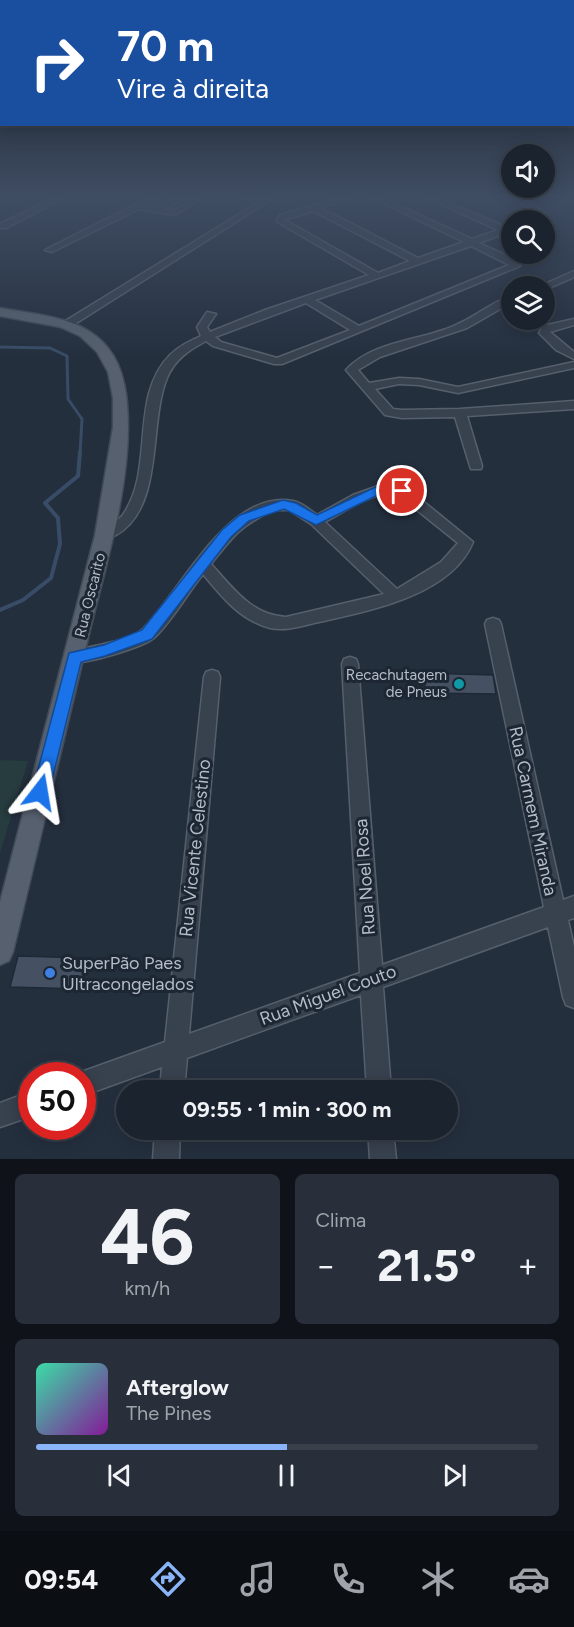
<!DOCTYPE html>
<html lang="pt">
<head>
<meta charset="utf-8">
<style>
	body { margin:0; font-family:Figtree,sans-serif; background:#282f3a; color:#f1f3f6; height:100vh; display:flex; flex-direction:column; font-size:22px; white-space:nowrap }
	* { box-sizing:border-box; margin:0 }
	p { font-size:20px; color:#a0a4aa }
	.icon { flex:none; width:33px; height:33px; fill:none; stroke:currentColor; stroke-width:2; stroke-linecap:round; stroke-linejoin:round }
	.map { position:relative; height:1159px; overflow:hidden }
	.side { display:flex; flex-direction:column; gap:15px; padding:15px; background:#0f1319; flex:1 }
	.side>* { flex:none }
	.top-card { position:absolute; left:0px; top:0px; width:574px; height:126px; box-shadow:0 3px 15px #0003,0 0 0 2px #39404a; background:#1a4fa0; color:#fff; overflow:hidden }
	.buttons { position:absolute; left:501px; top:144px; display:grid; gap:12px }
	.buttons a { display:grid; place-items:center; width:54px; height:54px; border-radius:50%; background:#1b232e; box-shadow:0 3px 15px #0003,0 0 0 2px #39404a; font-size:30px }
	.speed { position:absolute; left:18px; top:1062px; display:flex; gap:12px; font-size:30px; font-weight:700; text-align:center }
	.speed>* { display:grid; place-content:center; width:78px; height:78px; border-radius:50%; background:#1b232e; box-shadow:0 3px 15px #0003,0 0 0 2px #39404a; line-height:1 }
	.speed .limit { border:9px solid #d22; background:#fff; color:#111 }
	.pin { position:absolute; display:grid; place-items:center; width:51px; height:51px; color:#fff; margin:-26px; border:3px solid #fff; border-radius:50%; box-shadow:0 2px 6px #0007 }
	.me { position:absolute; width:66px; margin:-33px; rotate:14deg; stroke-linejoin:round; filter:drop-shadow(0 0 4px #0008) }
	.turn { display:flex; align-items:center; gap:21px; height:126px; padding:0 18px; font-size:27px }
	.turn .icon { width:78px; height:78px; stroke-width:2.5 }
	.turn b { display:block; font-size:42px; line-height:51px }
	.big { font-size:45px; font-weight:700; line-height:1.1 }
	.side .widget { flex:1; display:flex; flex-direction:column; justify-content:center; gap:9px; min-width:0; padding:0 21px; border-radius:9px; background:#282f3a }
	.side .dial { align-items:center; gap:0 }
	.dial b { font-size:78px; line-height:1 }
	.song { display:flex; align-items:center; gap:18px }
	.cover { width:72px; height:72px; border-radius:9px; background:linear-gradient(135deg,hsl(160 70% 55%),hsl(290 70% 35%)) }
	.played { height:6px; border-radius:3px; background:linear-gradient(90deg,#8ab4f8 50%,#39404a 50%) }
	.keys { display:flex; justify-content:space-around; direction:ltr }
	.heat { display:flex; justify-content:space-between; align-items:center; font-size:33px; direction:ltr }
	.side .tiles { flex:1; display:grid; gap:15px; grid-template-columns:1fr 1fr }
	.widget:last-child { grid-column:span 2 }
	.trip { position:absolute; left:116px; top:1080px; width:342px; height:60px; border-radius:30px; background:#1b232e; box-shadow:0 3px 15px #0003,0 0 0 2px #39404a; font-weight:700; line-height:60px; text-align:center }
	.dock { display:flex; height:96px; justify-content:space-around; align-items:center; background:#0b0e12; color:#a0a4aa }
	.dock .icon { width:42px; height:42px }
	.dock .active { color:#8ab4f8 }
	.dock b { font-size:27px; color:#f1f3f6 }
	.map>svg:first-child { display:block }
	.green { fill:#263c3f }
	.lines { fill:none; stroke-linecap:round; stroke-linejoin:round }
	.stream-far1 { stroke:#394c67; stroke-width:3 }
	.stream { stroke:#394c67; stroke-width:4 }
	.building { fill:#455162; stroke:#1f2835; stroke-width:1.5 }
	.minor-casing { stroke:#565f6c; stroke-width:3 }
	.major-casing { stroke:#414a57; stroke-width:3 }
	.minor { fill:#38414e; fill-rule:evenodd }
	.major { fill:#56606e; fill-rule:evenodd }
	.route { fill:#1a73e8; stroke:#114b97; stroke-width:1.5 }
	.culture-dot { fill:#0f9aa8; stroke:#1d2633; stroke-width:2 }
	.shop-dot { fill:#3f7fe0; stroke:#1d2633; stroke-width:2 }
	.labels { text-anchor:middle; stroke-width:6; stroke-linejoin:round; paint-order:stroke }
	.street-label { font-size:15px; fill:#b4bcc9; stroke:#1d2633 }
	.poi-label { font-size:15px; fill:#b4bcc9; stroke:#1d2633; text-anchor:end }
	.near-street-label { font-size:18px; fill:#b4bcc9; stroke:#1d2633 }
	.near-poi-label { font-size:18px; fill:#b4bcc9; stroke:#1d2633; text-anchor:start }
</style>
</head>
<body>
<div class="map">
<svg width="574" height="1159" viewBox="0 0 574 1159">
	<rect width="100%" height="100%" fill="#242f3e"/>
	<path class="green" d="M0,760L28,761L0,853Z"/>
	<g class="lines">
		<path class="stream-far1" d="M0,347L50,348L67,356L68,399L82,419L80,454"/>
		<path class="stream" d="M0,610L23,600L51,578L60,544L58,518L45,503L78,476L80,452"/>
	</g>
	<path class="building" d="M423,673L493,675L496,694L426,693Z
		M18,956L88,958L82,989L10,987Z"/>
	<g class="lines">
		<defs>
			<path id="minor" d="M47,196L64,198L6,228H0V224L52,199Z
				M152,196H162L146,205C165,209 182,187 201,199L175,215L139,209L52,252L45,250ZM185,198L191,200L174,210L164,209Z
				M238,196L264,198L277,196L70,327H62V323L259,202Z
				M346,196H358L321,208L418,258L464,242L368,196H378L472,239L498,230L422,196H432L506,227L512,226V231L479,243L508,256L520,266L282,364H274L213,346L206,341C189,350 175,359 167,378C148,424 165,507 116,535C110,538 106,540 99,538L97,535L99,532C107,527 116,523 122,516C156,470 128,397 170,355C179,346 190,341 201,336L197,327L207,312L216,314L207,327L210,332L265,310L369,275L276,221L280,215ZM313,211L410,261L378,273L285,220ZM471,246L509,265L359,326L315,300ZM306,303L350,330L277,358L221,342L215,337Z
				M512,196H521L545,213L536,220H527L536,213Z
				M574,271V277L547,289L540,286Z
				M512,296V302L467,328L380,357L358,370L369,383L399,378L419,379L458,387L574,362V368L458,393L419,385L399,384L375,389L393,409L402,410L460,409L574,401V409L467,416L482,466L481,469H471L470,466L455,417L402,418L385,415L346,370C373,340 423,341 458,324C477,316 491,302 512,296Z
				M574,319V325L550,332L574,352V359L556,350L539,333L543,326Z
				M381,485H392L407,488L473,542C452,594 373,610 324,621C307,624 287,632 270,628C240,620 222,597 203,574C187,594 173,620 154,638C144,647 82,666 69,662L67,657L69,652C88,646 129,642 143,629C181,591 228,489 293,501C301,502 310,510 317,515L353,495ZM392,493L398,495L458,543L441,562L397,589L325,522C347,510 367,495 392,493ZM274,510H289L311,524L384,594L286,617C251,615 233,588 211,564C233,536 241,525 274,510Z
				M493,618L499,620L501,624L563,900L574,896V918L568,920L574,947V1008L566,1005L563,997L548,927L383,987L391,1090H367L361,995L187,1058L184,1090H160L162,1067L82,1096V1076L73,1075L165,1042L204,677L206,672L212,670L218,672L220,677L189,1034L360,973L342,664L344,659L350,657L356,659L358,664L382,965L544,907L485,624L487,620Z
				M32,1091V1116L0,1127V1103Z
				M155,1130H180L179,1159H153Z
				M368,1130H393L396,1159H370Z"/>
			<path id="major" d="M0,308C37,315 83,316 108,348C125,369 128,399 128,426C128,494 106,564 90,630C64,737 39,845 13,952L9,961L0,965V902L95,535L113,427V398L108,372L97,352L80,336L60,327L0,316Z"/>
		</defs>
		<use href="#minor" class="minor-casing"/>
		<use href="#major" class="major-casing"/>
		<use href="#minor" class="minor"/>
		<use href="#major" class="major"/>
	</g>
	<linearGradient id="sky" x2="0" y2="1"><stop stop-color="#141a22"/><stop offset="0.55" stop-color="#3f4d63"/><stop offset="1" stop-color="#3f4d63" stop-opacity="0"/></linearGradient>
	<rect width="574" height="358" fill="url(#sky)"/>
	<path class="route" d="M382,484L402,487L408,491L402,495L384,492L316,525L284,509L249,521L231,537L152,639L105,656L81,662L49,792L47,798L40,800L34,798L32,792L69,653L104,645L142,630L222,530L240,515L283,500L296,503L317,515Z"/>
	<circle class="culture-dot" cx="459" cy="684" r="6"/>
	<circle class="shop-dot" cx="50" cy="973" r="6"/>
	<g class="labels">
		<g class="street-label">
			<text transform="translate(90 595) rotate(-76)" y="5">Rua Oscarito</text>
		</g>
		<g class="poi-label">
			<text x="447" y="680">Recachutagem<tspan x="447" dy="17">de Pneus</tspan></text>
		</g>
		<g class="near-street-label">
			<text transform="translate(533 811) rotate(78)" y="6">Rua Carmem Miranda</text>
			<text transform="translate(195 848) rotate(-84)" y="6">Rua Vicente Celestino</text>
			<text transform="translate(365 877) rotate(-94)" y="6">Rua Noel Rosa</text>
			<text transform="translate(328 995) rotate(-20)" y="6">Rua Miguel Couto</text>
		</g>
		<g class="near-poi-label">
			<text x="62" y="969">SuperPão Paes<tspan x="62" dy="21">Ultracongelados</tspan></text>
		</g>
	</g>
</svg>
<div class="buttons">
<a><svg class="icon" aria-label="sound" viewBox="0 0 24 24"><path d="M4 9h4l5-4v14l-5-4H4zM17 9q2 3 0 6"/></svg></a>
<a><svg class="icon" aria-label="search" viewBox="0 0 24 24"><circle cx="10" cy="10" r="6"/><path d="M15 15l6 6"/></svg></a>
<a><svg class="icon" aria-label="layers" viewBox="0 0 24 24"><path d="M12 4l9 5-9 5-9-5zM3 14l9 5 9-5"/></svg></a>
</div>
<div class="speed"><div class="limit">50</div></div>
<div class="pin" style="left:402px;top:491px;background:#d93025"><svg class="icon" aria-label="arrive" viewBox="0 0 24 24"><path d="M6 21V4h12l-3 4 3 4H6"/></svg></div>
<svg class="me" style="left:40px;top:792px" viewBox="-20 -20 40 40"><path d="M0-17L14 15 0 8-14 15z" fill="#1a73e8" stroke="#fff" stroke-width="4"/></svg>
<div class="trip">09:55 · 1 min · 300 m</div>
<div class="top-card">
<div class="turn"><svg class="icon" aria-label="right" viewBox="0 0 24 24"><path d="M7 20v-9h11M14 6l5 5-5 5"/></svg><div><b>70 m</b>Vire à direita</div></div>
</div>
</div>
<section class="side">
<div class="tiles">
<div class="widget dial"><b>46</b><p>km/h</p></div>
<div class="widget"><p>Clima</p>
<div class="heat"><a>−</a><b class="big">21.5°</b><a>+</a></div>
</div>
<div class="widget">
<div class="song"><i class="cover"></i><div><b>Afterglow</b><p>The Pines</p></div></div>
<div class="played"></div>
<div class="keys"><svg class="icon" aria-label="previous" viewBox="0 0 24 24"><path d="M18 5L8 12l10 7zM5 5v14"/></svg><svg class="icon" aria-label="pause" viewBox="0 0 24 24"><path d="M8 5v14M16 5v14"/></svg><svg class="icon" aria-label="next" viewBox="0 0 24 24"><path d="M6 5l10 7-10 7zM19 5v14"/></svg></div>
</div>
</div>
</section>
<nav class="dock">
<b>09:54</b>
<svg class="icon active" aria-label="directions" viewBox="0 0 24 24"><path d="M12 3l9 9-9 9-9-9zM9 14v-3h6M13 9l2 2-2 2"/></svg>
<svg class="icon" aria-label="music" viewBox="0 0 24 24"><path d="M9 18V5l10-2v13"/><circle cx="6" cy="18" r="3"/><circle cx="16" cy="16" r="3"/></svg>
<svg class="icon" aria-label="phone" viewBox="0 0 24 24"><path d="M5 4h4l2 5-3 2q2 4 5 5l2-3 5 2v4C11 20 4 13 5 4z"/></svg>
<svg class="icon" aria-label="climate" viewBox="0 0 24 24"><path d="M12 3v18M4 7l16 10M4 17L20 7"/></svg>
<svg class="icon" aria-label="car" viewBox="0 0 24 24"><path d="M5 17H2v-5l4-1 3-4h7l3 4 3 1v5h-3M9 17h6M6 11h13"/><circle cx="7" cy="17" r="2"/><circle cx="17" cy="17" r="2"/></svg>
</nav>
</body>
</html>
